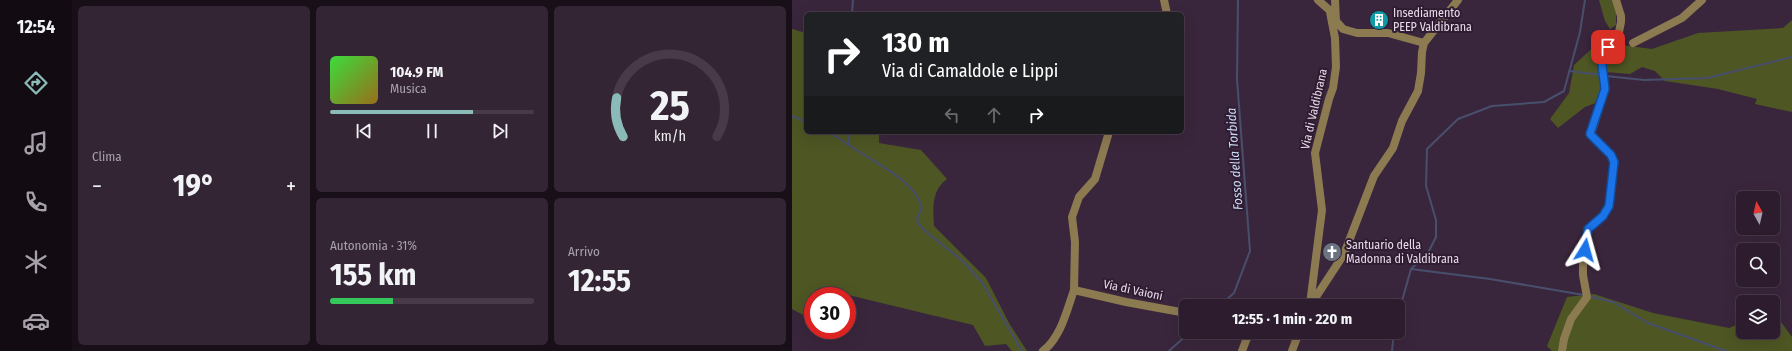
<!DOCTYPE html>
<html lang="it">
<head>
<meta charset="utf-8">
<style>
	body { margin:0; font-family:"Fira Sans Condensed",sans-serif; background:#342535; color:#f1f3f6; height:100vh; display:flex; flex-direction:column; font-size:15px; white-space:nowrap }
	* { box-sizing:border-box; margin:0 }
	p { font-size:13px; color:#a6a1aa }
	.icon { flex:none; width:22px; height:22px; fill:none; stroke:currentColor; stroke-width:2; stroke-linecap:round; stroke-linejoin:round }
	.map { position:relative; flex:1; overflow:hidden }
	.panel { display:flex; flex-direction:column; gap:6px; padding:6px; background:#180f19; width:720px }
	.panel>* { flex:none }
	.guide { position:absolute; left:12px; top:12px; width:380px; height:122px; border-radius:6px; box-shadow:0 4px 16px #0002,0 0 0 1px #483a49; background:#202124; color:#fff; overflow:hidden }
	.needle { width:26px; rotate:352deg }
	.buttons { position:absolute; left:944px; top:191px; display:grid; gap:8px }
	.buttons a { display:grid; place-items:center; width:44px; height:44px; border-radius:6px; background:#2c1c2d; box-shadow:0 4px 16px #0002,0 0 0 1px #483a49; font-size:20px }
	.speed { position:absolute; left:12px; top:287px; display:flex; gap:8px; font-size:20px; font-weight:700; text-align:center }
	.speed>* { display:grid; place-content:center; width:52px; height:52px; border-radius:50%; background:#2c1c2d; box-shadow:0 4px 16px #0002,0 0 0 1px #483a49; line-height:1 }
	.speed .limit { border:6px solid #d22; background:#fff; color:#111 }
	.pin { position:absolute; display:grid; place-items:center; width:34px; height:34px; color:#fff; margin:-17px; border-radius:8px; box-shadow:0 2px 6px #0006 }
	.me { position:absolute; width:44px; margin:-22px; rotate:8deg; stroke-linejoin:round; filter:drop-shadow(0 0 3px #0008) }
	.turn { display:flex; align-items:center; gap:14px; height:84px; padding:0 12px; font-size:18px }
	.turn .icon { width:52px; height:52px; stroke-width:2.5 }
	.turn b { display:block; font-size:28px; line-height:34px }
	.lanes { display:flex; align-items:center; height:38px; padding:0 12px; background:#0003; justify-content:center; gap:20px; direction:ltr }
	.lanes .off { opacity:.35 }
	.big { font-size:30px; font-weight:700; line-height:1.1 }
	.panel .tile { flex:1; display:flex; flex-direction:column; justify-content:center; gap:6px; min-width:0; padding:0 14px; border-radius:6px; background:#342535 }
	.panel .dial { align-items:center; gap:0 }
	.dial svg { height:104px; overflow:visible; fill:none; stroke:#483a49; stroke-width:7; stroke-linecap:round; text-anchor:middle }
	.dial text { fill:#f1f3f6; stroke:none }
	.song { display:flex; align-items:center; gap:12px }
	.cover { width:48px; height:48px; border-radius:6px; background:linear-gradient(135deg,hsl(120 70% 55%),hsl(40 70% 35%)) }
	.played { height:4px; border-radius:2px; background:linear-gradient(90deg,#8bbbb9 70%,#483a49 70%) }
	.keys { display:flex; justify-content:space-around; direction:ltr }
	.heat { display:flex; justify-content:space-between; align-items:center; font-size:22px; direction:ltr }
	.charge { height:6px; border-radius:3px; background:linear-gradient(90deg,#34c759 31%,#483a49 0) }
	.panel .tiles { flex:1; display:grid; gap:6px; grid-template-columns:repeat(3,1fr) }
	.tile:first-child { grid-row:span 2 }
	.trip { position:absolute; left:387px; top:299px; width:226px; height:40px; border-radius:6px; background:#2c1c2d; box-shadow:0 4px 16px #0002,0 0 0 1px #483a49; font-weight:700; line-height:40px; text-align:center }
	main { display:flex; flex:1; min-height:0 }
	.tabs { display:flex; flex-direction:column; width:72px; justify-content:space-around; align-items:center; background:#120b12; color:#a6a1aa }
	.tabs .icon { width:28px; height:28px }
	.tabs .selected { color:#8bbbb9 }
	.tabs b { font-size:18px; color:#f1f3f6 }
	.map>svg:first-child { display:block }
	.green { fill:#4e5624 }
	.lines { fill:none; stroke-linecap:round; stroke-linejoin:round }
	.stream { stroke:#484f6d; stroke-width:2 }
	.street { stroke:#8c7a51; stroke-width:8 }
	.route-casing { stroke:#114b97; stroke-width:10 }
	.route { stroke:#1a73e8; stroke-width:7 }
	.labels { text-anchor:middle; stroke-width:4; stroke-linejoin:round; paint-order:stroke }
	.poi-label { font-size:12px; fill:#e8dbe9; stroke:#2f1c32; text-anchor:start }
	.street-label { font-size:12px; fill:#e8dbe9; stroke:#2f1c32 }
	.water-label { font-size:13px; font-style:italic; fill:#ccddf8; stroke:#2f1c32 }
</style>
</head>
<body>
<main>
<nav class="tabs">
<b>12:54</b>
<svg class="icon selected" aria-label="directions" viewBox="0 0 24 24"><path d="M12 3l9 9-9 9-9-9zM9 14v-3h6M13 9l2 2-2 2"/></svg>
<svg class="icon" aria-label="music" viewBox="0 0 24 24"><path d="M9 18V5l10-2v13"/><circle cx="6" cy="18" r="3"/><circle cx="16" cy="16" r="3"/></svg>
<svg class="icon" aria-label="phone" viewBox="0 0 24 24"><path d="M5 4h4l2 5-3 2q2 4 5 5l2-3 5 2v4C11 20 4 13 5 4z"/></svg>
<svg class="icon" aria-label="climate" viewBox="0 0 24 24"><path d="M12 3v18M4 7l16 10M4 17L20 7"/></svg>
<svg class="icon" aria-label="car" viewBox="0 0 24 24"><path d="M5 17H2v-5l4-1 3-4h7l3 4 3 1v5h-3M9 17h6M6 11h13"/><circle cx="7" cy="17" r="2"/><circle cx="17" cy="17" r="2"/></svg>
</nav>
<section class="panel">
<div class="tiles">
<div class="tile"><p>Clima</p>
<div class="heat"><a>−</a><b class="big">19°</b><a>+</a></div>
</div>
<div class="tile">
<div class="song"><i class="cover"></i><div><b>104.9 FM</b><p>Musica</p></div></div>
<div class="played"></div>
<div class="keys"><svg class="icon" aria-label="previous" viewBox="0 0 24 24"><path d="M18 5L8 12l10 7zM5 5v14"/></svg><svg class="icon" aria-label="pause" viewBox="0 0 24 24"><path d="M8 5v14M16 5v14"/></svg><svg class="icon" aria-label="next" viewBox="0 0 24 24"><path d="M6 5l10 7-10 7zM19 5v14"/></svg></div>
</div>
<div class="tile dial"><svg viewBox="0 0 100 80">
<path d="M14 69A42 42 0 1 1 86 69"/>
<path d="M14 69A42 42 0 0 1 9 39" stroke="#8bbbb9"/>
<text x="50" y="56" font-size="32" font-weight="700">25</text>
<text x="50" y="72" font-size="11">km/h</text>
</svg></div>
<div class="tile"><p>Autonomia · 31%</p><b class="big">155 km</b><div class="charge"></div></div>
<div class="tile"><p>Arrivo</p><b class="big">12:55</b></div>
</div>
</section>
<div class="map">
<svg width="1000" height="351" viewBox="0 0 1000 351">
	<rect width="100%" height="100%" fill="#3a263c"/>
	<path class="green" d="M807,0H820L824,12V25L818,29L813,21Z
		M1000,20V112L963,104L965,99L926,89L873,81L863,71L850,67L838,74L814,72L806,102L793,107L766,128L758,119L777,93L782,65L807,42L860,49L906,33L991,28Z
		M0,29L14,33V132H87V143L129,150L155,179C139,191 141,208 142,226L194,278L217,323L235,351H220L214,344L193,346L181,325L27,288L23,296H21V301L15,317L0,309Z
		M802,294L861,313L937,328L951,322V332H981V311L1000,337V351H760L755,346L775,297Z"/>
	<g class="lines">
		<path class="stream" d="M60,14L61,0
			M777,71L810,75
			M814,76L852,80L915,78L1000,57
			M0,116L14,122
			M36,132C48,139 59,147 71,154C92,168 122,181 130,208L125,218L126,223L133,231L171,261L191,284L230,351
			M56,145L57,132
			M619,269L698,279L792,295
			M797,296L821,302L856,323L934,351
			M427,306L442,293L458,251L445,79L446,0
			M606,315L619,269L636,253L644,237V220L634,186L635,149L666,119L700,106L752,102L772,91L788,32L793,0
			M377,351L398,332
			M600,351L602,332"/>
		<path class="street" d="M372,0L375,14
			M526,0L543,15
			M543,0L544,21L551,29L565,33H596L632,43
			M841,43L890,18L910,0
			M282,290L283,242L280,217L287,197L303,179L317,132
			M518,304L530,210L523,153L537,99L541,88L544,67L543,38L538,12
			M518,306L552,254L582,176L601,148L610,121L626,91L629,73L630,52L632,43L666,0
			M446,332L455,338L450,351
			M251,351C269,337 275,310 282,290L334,302L394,313
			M500,351L507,332
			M770,351L772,339L779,319L795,297L791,275V261L796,229L811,216L817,206L822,162L819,155L799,134L813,89L810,65L812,54L827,32L829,22V16L824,0"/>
	</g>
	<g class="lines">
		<defs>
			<path id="route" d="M793,250L796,229L811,216L817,206L822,162L819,155L798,134L813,89L810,65L812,54L816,47"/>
		</defs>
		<use href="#route" class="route-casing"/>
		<use href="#route" class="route"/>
	</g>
	<defs>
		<symbol id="building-disc" viewBox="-11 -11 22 22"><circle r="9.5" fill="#0f9aa8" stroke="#2f1c32"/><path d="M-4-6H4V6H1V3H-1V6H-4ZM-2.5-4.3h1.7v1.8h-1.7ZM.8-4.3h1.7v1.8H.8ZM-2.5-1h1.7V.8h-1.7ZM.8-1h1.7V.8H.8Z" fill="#fff"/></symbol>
		<symbol id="church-disc" viewBox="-11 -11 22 22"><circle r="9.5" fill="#6b7280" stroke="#2f1c32"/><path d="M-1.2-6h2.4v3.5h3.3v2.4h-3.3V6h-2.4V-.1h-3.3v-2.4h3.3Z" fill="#fff"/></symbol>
	</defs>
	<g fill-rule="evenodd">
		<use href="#building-disc" x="576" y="9" width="22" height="22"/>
		<use href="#church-disc" x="529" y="241" width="22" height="22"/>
	</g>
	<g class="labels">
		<g class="poi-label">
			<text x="601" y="17">Insediamento<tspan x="601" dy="14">PEEP Valdibrana</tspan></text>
			<text x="554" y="249">Santuario della<tspan x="554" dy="14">Madonna di Valdibrana</tspan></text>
		</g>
		<g class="street-label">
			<text transform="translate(522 109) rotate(-77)" y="4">Via di Valdibrana</text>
			<text transform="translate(341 290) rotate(12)" y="4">Via di Vaioni</text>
		</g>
		<g class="water-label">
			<text transform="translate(442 159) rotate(-94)" y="5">Fosso della Torbida</text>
		</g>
	</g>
</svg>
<div class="buttons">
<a><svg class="needle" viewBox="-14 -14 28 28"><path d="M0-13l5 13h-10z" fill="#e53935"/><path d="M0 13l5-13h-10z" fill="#a6a1aa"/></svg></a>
<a><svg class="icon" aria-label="search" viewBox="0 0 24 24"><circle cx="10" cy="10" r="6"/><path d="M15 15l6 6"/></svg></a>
<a><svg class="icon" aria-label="layers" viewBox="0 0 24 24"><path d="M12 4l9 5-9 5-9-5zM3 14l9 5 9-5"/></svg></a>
</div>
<div class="speed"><div class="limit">30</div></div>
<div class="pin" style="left:816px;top:47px;background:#d93025"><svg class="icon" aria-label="arrive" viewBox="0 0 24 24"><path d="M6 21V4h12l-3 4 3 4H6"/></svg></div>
<svg class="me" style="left:793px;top:250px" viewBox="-20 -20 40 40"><path d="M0-17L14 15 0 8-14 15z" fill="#1a73e8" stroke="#fff" stroke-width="4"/></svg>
<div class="trip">12:55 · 1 min · 220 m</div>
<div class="guide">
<div class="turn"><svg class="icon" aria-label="right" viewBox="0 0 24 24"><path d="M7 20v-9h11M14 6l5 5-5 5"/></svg><div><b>130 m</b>Via di Camaldole e Lippi</div></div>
<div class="lanes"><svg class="icon off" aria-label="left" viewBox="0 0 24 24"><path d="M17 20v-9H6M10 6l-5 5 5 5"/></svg><svg class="icon off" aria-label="ahead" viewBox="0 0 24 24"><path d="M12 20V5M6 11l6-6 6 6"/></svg><svg class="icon" aria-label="right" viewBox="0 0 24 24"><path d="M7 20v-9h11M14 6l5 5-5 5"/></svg></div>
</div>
</div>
</main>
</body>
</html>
